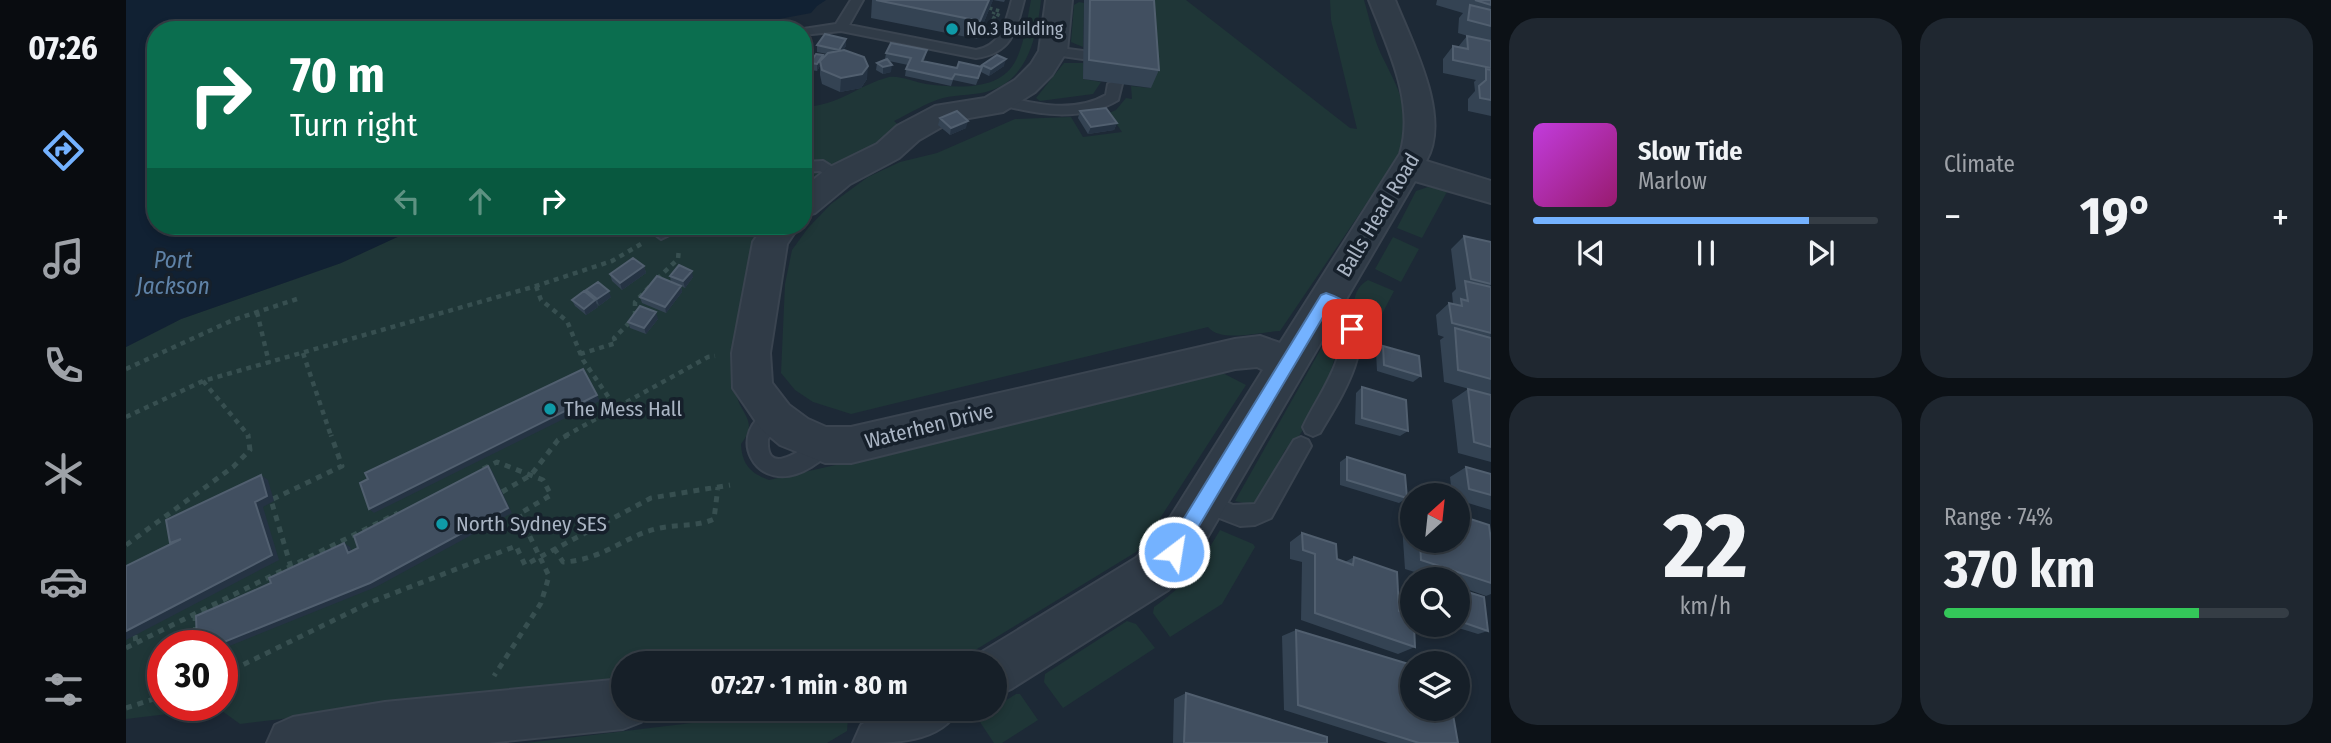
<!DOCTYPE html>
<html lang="en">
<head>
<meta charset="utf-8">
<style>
	body { margin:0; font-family:"Fira Sans Condensed",sans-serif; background:#1f2730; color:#f1f3f6; height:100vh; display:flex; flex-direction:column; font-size:26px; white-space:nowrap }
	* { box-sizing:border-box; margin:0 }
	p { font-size:23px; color:#9ea2a8 }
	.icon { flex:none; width:38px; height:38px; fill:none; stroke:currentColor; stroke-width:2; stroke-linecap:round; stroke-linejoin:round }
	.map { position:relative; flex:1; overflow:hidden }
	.details { display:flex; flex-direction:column; gap:18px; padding:18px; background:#0c1116; width:840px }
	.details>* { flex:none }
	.banner { position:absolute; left:21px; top:21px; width:665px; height:214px; border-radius:28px; box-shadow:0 4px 10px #0003,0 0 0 2px #353d45; background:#0b6e4f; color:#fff; overflow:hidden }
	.needle { width:46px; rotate:27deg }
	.controls { position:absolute; left:1274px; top:483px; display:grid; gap:14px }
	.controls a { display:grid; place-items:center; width:70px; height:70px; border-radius:50%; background:#161f28; box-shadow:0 4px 10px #0003,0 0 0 2px #353d45; font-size:35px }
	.speed { position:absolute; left:21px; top:630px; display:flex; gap:14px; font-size:35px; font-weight:700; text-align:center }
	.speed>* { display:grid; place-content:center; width:91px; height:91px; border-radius:50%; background:#161f28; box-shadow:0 4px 10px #0003,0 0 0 2px #353d45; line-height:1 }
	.speed .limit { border:10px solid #d22; background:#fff; color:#111 }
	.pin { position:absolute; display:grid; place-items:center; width:60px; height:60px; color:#fff; margin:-30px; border-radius:14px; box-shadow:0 4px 10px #0006 }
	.me { position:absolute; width:77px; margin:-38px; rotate:31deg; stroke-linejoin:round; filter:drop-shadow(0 0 5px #0008) }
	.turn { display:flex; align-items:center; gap:24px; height:147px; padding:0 28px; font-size:32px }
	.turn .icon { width:91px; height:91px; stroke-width:2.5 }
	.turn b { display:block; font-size:49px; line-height:60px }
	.lanes { display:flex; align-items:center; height:66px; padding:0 28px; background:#0003; justify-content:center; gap:35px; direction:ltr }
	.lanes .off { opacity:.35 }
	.big { font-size:52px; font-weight:700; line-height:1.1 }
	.details .widget { flex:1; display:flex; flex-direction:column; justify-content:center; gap:10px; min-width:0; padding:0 24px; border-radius:28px; background:#1f2730 }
	.details .dial { align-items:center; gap:0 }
	.dial b { font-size:91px; line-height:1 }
	.song { display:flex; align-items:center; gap:21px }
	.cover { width:84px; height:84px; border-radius:10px; background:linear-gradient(135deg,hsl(290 70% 55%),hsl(320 70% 35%)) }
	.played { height:7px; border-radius:4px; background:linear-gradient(90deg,#74b2ff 80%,#353d45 80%) }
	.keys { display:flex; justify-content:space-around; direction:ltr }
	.heat { display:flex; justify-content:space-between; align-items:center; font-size:38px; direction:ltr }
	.charge { height:10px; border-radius:5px; background:linear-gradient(90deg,#34c759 74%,#353d45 0) }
	.details .tiles { flex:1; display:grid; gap:18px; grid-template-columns:repeat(2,1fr) }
	.trip { position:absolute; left:485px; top:651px; width:396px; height:70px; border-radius:35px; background:#161f28; box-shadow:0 4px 10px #0003,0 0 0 2px #353d45; font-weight:700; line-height:70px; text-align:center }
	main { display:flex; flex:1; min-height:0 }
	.menu { display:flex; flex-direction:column; width:126px; justify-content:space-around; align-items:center; background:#090c10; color:#9ea2a8 }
	.menu .icon { width:49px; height:49px }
	.menu .selected { color:#74b2ff }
	.menu b { font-size:32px; color:#f1f3f6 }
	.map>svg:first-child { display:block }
	.green { fill:#1f3637; fill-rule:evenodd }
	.water { fill:#112133 }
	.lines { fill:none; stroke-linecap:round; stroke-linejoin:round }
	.lane-casing { stroke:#3a4450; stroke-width:4 }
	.street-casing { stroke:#3a4450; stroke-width:4 }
	.path-far1 { stroke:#374f50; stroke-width:4.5; stroke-dasharray:5 5; stroke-linecap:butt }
	.path { stroke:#374f50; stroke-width:5; stroke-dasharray:6 6; stroke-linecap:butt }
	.lane { fill:#303b47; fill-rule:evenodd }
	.street { fill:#303b47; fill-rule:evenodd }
	.path-bridge { stroke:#374f50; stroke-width:3.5; stroke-dasharray:3.5 3.5; stroke-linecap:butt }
	.wall { fill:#344353 }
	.shaded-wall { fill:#253343 }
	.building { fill:#414f60; stroke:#515f6f; stroke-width:2 }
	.route { fill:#74b2ff; stroke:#4b74a6; stroke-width:2 }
	.culture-dot { fill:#0f9aa8; stroke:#16202b; stroke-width:2.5 }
	.labels { text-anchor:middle; stroke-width:7; stroke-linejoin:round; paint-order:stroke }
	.far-poi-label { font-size:18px; fill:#aab5c4; stroke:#16202b; text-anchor:start }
	.street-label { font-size:21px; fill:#aab5c4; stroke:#16202b }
	.poi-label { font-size:21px; fill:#aab5c4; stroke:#16202b; text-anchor:start }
	.water-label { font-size:23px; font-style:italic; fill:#5f82a7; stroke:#16202b }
</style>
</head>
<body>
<main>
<nav class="menu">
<b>07:26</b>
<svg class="icon selected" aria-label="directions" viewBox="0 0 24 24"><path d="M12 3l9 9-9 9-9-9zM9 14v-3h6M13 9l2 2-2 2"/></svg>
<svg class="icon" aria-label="music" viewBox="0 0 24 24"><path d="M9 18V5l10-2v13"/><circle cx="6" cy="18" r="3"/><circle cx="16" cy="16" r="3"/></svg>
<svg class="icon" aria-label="phone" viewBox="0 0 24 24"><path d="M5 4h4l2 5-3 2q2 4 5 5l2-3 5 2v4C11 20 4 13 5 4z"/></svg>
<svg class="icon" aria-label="climate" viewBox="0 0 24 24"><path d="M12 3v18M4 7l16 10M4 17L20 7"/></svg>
<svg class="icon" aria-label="car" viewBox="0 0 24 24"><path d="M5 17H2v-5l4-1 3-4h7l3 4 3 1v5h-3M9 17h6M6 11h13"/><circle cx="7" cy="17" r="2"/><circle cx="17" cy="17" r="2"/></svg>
<svg class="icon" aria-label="filters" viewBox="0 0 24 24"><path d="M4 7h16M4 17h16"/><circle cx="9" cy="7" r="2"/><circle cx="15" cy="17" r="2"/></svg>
</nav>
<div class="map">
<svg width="1365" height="743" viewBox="0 0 1365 743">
	<rect width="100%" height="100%" fill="#1d2936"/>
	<path class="green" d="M905,0H915C911,34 903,77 866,90C850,96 833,94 817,98C800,103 784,113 768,121L777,129L767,137L691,177L677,187V107C713,106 732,85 763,77C773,75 789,82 800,84C831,88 876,92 891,58C899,40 901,19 905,0Z
		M1020,0H1060L1224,128L1231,129L1205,20L1204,0H1238C1243,17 1247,36 1254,52C1275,95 1288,112 1270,160L1154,331C1133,332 1095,343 1082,327L725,414L687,402L669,390L655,373L659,284L666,250L682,228L705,204L742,177L774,162L811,153L889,119L945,117L957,137L996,132L983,113L990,110L1000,98L1006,99L1005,86L1024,88Z
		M953,2L958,3L957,47L945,42L948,5Z
		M938,63H957V79L975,82L967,94L914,101L910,98Z
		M1302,187L1322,190L1296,238L1271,228L1290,191Z
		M295,226H640C613,276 607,333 610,390C611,413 635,419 615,444C616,464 624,473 643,480L798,445L1087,368L1120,385L1022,537L1010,552L828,663H773L756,656L729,652L641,663H497V679L147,720L114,724L92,708L0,719V347L55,319L215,263ZM37,646H96V705H37Z
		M1267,237L1293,249L1275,282L1249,269Z
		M1242,280L1268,291L1238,349L1233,346C1230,326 1219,292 1242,280Z
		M1209,324L1217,328L1197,399L1171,439L1159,450L1130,506L1109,501Z
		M1094,530L1127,544L1129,547L1096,604L1044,637L1027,613L1028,607C1063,582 1072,567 1094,530Z
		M1001,621L1010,624L1029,648L937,708L918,682L919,674Z
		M890,694H894L912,720L876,743H868L854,722L855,716Z
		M682,709H713L722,718L721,731L701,743H400Z"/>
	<path class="water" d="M0,0H700L691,6L685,13L595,30H30V226H295L215,263L55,319L0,347Z"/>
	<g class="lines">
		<defs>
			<path id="lane" d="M725,0H737L723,25L850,50C876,46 880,21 886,0H898C890,31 886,53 850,58L715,31L677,35V30H671L710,24Z
				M927,47L957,51L964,55L957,59L922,54V48Z
				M989,80L996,84L992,100C955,122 912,115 872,104L870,101L877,96C910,105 949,113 980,95L982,84Z
				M697,161L721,176L719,180H707L694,171L677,172V162Z
				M535,226H556L554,230L535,239L527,233Z
				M1200,292L1227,306C1249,348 1215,397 1194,433L1187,436L1180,433L1177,427C1194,391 1224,358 1213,315L1194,304L1191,299L1194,294Z
				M649,408L656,411L659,417L642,439C639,483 685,441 699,436L706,439L709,445C705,455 694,461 685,467C628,502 595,428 649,408Z
				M1175,437L1182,440L1185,446L1145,518L1129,525L1114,526L1070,509L1067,502L1070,495L1078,492L1107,505L1129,504L1168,440Z"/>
			<path id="street" d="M920,0H946L941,51L926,75L909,92L877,112L826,121L793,140L773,158L724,184L689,213L677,216V188L702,168L751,144L771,126L809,106L859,98L889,80L905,64L913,51Z
				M1243,0H1269C1286,43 1326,117 1300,161L1365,181V203L1289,181L1064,567L1042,590L885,689L868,697V663H847L851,655L1010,558L1032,537L1137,370L1131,367L1109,369L725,463H699L654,445L635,429L607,388L606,353L627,242L638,226H673L661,244L644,353L646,383L663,405L682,419L700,427H725L1109,339L1134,336L1154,343L1274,154C1290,103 1261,47 1243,0Z
				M497,679V709H520L515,722L497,729L361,743H141L149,725L167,717L259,702Z
				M761,709H833C814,743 769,743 727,743L735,725Z"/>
		</defs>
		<use href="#lane" class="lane-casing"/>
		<use href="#street" class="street-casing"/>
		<path class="path-far1" d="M531,279L552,259L553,248
			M410,286L415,300L441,321L457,360L490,408
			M131,312L143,363
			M509,316V302L525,285
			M177,353L205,436
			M454,354L490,343L488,338L504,322
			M0,369L107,320L174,298
			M77,381L123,436
			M0,417L77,381L410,286L486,261L515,244
			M439,436L582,357L589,356"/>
		<path class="path" d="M357,469L371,462L417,480L425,495L393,514L423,576L415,603L368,676
			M376,492L405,475L432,440L442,435
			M0,545L107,467L124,450L122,435
			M428,548L437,562C478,560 499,535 534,528C553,524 570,527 588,519L592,487
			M165,567L145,500L216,466L205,435
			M69,615L70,646
			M9,635L10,643
			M0,648L272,513
			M96,675L245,602L390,546L399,565L525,498L604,485
			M0,708L37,696"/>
		<use href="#lane" class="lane"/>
		<use href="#street" class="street"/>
		<path class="path-bridge" d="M863,8L874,11L870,19L866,17L868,12"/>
	</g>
	<path class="wall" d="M746,0H879L878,2L867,0L851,39L745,18Z
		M958,0H1028L1033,70L1025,88L957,79Z
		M1311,0H1365V116L1342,111V99L1349,91L1348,82L1350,80L1317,73V59L1327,46L1332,47L1341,36L1345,37L1332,33L1333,18L1337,13L1310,5Z
		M691,45L720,46L717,50L741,79L735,88L714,92L696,84L694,75V66L691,71L684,70V63L697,59L701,54L691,52Z
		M801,50L798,61L831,68L856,67V65L878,66L863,76L855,72L850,85L827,80L825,86L779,76L780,69L782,65L763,61L765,72L757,74L750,70L751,63L759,59L760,53Z
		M677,87L686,90V97L682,104L677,102Z
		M954,111L991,123L988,130L962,134L952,118Z
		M814,118L840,128L824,135L812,125Z
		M1338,236L1365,242V395L1318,382L1314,340L1318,337L1312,335L1310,315L1323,303L1327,304L1326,293L1330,289L1325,249Z
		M518,266L520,273L496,290L486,281L484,274Z
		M544,276L567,277L559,288L555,286L556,292L540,313L516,303L514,297L545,282Z
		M460,290L485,297L473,306L471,304L472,307L460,315L449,306L446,300L461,293Z
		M532,319L520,334L504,328L502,322Z
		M1257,346L1295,376L1287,382L1251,371L1250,352Z
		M1236,387L1282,431L1274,436L1229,424L1230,393Z
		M1342,389L1365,395V462L1332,453L1326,400Z
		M1221,457L1281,498L1273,503L1214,485V462Z
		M1340,467L1365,474V510L1332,500V495H1326L1324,477Z
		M1286,505V541H1365V594L1360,596L1332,586V579H1311L1279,569L1275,511Z
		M1176,533L1211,559L1219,562L1228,557L1273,611L1289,647L1272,654L1175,620L1176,562L1164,559V542Z
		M1332,589L1362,631L1352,634L1326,626V625H1332Z
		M1170,630L1332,743H1262L1158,710L1156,636Z
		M1060,693L1201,743H1047L1048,699Z"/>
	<path class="shaded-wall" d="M863,0H867L851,39L854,21Z
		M720,39V46L712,57L713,50Z
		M697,55V62L694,61V66L691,71V64Z
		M880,59L878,66L863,76L865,69Z
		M766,65L765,72L757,74V67Z
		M742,66L741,79L735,88L714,92L715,78Z
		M686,90V97L682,104V97Z
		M842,121L840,128L824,135L825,128Z
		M991,123L988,130L962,134L965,127Z
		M518,266L520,273L496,290L494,283Z
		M566,271L567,277L559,288L557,281Z
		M555,286L556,292L540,313L539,307Z
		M483,291L485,297L473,306L471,299Z
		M469,300L472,307L460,315L458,309Z
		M530,312L532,319L520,334L518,328Z
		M471,395L474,401L248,513L243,509Z
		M362,466L366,471L386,513L250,587L96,649V646H88Z
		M135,475L142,480L148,501L137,507L153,560L0,640V631Z
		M218,543L224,547L228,557L222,553Z"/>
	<path class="building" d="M750,0H863L854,21Z
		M964,0H1028L1033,70L963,60Z
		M1349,0H1365V5Z
		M1344,5L1365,10V26L1342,20Z
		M699,34L720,39L713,50L691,45Z
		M1341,36L1365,41V68L1327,60V46L1342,49Z
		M765,43L801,50L796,61L831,68L833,62L856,67L852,78L829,74L826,79L780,69L785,58L760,53Z
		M718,50L738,57L742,66L736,74L715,78L696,70L694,61L702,53Z
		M690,54L697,55L691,64L684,63Z
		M871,55L880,59L865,69L856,65Z
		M761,59L766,65L757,67L751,63Z
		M1360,69L1365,70V100L1354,98L1353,86L1360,80Z
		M677,87L686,90L682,97L677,95Z
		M980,108L991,123L965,127L954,111Z
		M831,111L842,121L825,128L814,118Z
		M1338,236L1365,242V284L1345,279Z
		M507,258L518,266L494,283L484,274Z
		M553,265L566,271L557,281L544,276Z
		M531,276L555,286L539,307L514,297Z
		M1339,281L1365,287V333L1326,323L1323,303L1336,306L1335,299L1342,301Z
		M472,282L483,291L471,299L460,290Z
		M458,291L469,300L458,309L446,300Z
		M514,306L530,312L518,328L502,322Z
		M1329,328L1365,338V379L1332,370Z
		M1257,346L1293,356L1295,376L1258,365Z
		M457,369L471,395L243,509L234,483L242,479L239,473Z
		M1236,387L1280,400L1282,431L1236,418Z
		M1342,389L1365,395V447L1348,442Z
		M1221,457L1279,475L1281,498L1221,480Z
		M362,466L382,508L244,583L88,646H71L70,616L145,583L143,578L218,543L222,553L232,548L228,536Z
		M1340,467L1365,474V495L1343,489Z
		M135,475L141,496L129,502L146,555L0,631V566L55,539L44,543L40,520Z
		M1332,515L1363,525L1365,541V583L1295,560L1294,541H1332Z
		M1176,533L1210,544L1211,559L1227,565L1228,557L1271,572L1273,611L1286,616V625H1288L1289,647L1189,613V554L1177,550Z
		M1332,589L1358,597L1362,631L1336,622Z
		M1170,630L1286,665V709H1326L1332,743H1293L1172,705Z
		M1060,693L1201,737V743H1058Z"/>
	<path class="route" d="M1200,293C1221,300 1229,308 1233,329L1231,333H1220L1215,316L1203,307L1054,558L1048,561L1041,558L1038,552L1041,546L1195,295Z"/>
	<g class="culture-dot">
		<circle cx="826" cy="29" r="7"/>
		<circle cx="424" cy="409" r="7"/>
		<circle cx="316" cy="524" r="7"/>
	</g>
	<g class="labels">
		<g class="far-poi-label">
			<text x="840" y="35">No.3 Building</text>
		</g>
		<g class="street-label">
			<text transform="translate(1252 215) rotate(-59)" y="7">Balls Head Road</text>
			<text transform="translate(803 426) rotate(-14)" y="7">Waterhen Drive</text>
		</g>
		<g class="poi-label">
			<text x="438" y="416">The Mess Hall</text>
			<text x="330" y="531">North Sydney SES</text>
		</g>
		<g class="water-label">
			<text x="47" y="268">Port<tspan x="47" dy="26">Jackson</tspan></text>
		</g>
	</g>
</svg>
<div class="controls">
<a><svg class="needle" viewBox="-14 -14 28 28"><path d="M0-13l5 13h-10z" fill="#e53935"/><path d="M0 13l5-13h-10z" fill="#9ea2a8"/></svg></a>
<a><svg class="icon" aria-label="search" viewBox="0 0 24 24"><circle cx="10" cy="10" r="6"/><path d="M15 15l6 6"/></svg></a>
<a><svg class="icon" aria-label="layers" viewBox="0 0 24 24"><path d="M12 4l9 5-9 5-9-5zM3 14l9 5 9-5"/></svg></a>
</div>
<div class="speed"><div class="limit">30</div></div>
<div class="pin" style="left:1226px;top:329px;background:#d93025"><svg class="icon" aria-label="arrive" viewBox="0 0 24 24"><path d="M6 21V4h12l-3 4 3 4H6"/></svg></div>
<svg class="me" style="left:1048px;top:552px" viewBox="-20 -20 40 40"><circle r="17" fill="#74b2ff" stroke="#fff" stroke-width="3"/><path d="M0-11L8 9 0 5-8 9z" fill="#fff"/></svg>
<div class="trip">07:27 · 1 min · 80 m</div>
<div class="banner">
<div class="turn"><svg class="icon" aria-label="right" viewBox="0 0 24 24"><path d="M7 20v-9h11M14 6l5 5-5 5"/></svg><div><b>70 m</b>Turn right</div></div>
<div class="lanes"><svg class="icon off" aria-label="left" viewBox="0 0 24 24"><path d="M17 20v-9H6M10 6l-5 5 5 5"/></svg><svg class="icon off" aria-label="ahead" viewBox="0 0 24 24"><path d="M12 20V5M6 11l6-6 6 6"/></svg><svg class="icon" aria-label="right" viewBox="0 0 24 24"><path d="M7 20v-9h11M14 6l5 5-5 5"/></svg></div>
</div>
</div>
<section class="details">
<div class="tiles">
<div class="widget">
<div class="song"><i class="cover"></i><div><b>Slow Tide</b><p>Marlow</p></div></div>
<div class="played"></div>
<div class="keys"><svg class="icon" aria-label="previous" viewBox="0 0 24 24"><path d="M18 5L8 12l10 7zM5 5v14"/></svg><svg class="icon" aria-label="pause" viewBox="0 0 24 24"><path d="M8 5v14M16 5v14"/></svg><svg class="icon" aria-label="next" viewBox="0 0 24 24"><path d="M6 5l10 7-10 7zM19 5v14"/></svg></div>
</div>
<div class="widget"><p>Climate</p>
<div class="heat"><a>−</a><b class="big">19°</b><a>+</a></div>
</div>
<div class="widget dial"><b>22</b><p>km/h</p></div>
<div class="widget"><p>Range · 74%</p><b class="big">370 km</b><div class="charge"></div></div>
</div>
</section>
</main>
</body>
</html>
